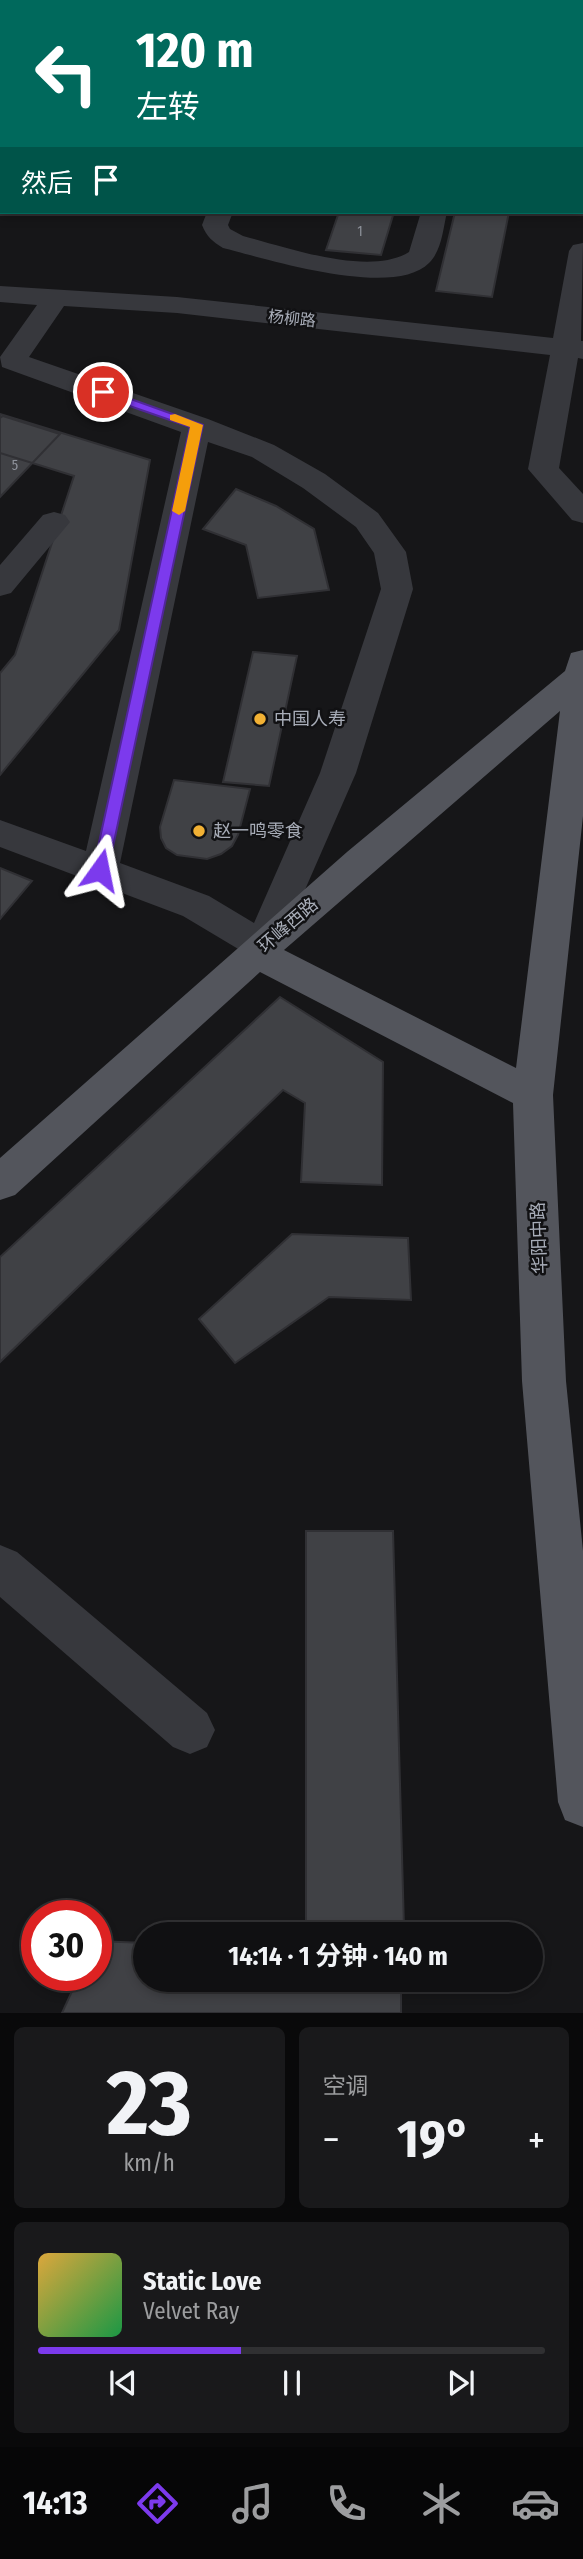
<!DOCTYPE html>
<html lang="zh">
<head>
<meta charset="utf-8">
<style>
	body { margin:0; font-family:"Fira Sans Condensed","Noto Sans SC",sans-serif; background:#19191b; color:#f1f3f6; height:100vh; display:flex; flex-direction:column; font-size:26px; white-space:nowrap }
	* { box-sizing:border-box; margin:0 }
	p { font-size:23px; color:#9c9d9f }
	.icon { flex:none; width:38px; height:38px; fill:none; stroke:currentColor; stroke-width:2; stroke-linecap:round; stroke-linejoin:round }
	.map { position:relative; height:2013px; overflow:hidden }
	.drawer { display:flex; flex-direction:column; gap:14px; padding:14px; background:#09090a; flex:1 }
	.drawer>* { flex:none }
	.banner { position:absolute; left:0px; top:0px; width:584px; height:214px; box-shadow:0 4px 10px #0003,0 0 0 2px #303032; background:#00695c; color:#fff; overflow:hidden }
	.speed { position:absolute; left:21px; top:1900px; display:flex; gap:14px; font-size:35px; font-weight:700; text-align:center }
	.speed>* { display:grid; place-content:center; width:91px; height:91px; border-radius:50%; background:#101012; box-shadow:0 4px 10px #0003,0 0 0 2px #303032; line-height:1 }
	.speed .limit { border:10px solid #d22; background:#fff; color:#111 }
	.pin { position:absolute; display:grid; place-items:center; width:60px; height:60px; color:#fff; margin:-30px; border:4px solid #fff; border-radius:50%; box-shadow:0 2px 7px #0007 }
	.me { position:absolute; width:77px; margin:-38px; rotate:12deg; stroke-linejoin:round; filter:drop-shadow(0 0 5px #0008) }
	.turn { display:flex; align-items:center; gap:24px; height:147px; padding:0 21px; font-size:32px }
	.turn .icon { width:91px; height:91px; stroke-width:2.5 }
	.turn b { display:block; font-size:49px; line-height:60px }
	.then { display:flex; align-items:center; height:66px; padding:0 21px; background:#0003; gap:14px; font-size:26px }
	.big { font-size:52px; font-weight:700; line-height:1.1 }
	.drawer .tile { flex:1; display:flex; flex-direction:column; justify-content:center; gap:10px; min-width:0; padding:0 24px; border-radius:10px; background:#19191b }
	.drawer .dial { align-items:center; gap:0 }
	.dial b { font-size:91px; line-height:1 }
	.song { display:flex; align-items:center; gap:21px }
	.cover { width:84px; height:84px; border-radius:10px; background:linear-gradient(135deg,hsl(40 70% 55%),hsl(140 70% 35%)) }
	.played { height:7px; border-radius:4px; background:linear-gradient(90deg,#7c3aed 40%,#303032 40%) }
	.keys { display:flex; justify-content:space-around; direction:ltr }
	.heat { display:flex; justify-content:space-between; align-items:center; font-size:38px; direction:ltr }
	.drawer .tiles { flex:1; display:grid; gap:14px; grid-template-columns:1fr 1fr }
	.tile:last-child { grid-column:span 2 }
	.trip { position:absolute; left:133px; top:1922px; width:410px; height:70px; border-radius:35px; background:#101012; box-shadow:0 4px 10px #0003,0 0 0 2px #303032; font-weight:700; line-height:70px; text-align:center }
	.tabs { display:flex; height:112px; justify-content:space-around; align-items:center; background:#060607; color:#9c9d9f }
	.tabs .icon { width:49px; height:49px }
	.tabs .current { color:#7c3aed }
	.tabs b { font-size:32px; color:#f1f3f6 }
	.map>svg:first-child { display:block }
	.building { fill:#404145; stroke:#303034; stroke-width:2 }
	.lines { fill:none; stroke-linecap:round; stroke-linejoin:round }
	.minor { fill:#37383d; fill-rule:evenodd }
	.major { fill:#53555c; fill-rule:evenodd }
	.route { fill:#7c3aed; stroke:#51269a; stroke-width:2 }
	.slow { fill:#f59e0b }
	.poi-dot { fill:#f2b134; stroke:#111113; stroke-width:2.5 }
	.labels { text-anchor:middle; stroke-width:5; stroke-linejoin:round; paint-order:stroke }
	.number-label { font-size:14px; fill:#8e929b }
	.far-street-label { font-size:16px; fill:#a8adb8; stroke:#111113 }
	.poi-label { font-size:18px; fill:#a8adb8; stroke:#111113; text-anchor:start }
	.street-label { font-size:18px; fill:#a8adb8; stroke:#111113 }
</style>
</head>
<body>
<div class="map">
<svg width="583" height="2013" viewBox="0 0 583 2013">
	<rect width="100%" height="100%" fill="#161618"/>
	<path class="building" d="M321,0H384L319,2Z
		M339,212H394L381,255L326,250Z
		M455,212H509L492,297L436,291Z
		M0,414L150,460L119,630L0,775V673L15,655L74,476L0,453Z
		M3,416L60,434L0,497V418Z
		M236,489L276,506L314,529L329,590L258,598L246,545L203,529Z
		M253,652L297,656L269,786L223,782Z
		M174,780L250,789L238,835L232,846L221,854L207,859L177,855L166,848L161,838L160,827Z
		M0,868L32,881L0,919Z
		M280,997L383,1062L382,1185L301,1182L305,1103L283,1090L0,1362V1257Z
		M292,1234L408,1238L411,1300L329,1297L235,1363L199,1319Z
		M306,1531H393L404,1928H306Z
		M96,1941L145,1943V1979H401V2013H62L79,1976H96Z"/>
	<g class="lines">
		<path class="minor" d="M76,0H105L107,2H77Z
			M124,0H148L122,2Z
			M227,0H251L225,2Z
			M0,59H2L0,75Z
			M0,104H2L0,120Z
			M0,161L2,162V178L0,177Z
			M207,212H233L228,225L230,229L243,236C286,247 369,277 409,252L421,212H447C443,229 442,250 429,263C394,299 267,259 223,248C212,241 207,237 202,225Z
			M583,243L581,341H583V359L578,358L559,468L583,494V523L572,520L528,469L550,355L177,313L64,306L29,357L208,419L274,445L325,474L378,513L406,552L413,589L356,773L276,956L263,960L250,956L183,916L0,847V820L86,851L181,432L2,367L0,357L37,305L0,302V286L177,297L553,338L569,251L573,245ZM208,442L252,457L303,488L356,527L374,553L381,589L320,773L254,923L209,896L120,863Z
			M54,512L65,515L70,522L11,593L0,596V565L43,515Z
			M0,1545L17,1552L207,1713L215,1730L207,1747L190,1754L173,1747L0,1597Z"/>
		<path class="major" d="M583,650V816L553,1095L566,1381L583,1551V1827L565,1820L558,1802L522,1381L513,1103L260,972L15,1195L0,1200V1158L347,852L565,671L571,653ZM560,711L516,1068L284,950Z"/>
	</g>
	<path class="route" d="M103,389L203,425L108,870L100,876L93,870L190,427L98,395V390Z"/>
	<path class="slow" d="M175,414L203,425L185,511L179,515L172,511L190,427L170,420V415Z"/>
	<g class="poi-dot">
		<circle cx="260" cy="719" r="7"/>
		<circle cx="199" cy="831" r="7"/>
	</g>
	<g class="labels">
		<g class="number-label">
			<text x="360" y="236">1</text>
			<text x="15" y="470">5</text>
		</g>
		<g class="far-street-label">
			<text transform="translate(292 318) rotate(6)" y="6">杨柳路</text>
		</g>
		<g class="poi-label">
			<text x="274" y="725">中国人寿</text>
			<text x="213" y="837">赵一鸣零食</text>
		</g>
		<g class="street-label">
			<text transform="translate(288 925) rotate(-41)" y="6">环峰西路</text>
			<text transform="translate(539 1238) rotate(-92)" y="6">华阳中路</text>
		</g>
	</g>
</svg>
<div class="speed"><div class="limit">30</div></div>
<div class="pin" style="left:103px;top:392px;background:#d93025"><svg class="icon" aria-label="arrive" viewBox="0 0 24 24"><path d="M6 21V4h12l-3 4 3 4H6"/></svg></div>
<svg class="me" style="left:100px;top:870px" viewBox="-20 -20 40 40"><path d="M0-17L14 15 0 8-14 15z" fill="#7c3aed" stroke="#fff" stroke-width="4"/></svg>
<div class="trip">14:14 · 1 分钟 · 140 m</div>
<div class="banner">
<div class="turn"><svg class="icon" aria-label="left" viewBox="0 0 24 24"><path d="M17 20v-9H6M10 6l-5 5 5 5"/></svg><div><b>120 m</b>左转</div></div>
<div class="then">然后<svg class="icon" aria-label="arrive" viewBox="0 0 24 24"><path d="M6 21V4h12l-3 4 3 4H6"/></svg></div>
</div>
</div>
<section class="drawer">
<div class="tiles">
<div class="tile dial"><b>23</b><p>km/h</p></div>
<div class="tile"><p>空调</p>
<div class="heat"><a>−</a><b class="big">19°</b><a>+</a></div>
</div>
<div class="tile">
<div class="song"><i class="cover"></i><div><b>Static Love</b><p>Velvet Ray</p></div></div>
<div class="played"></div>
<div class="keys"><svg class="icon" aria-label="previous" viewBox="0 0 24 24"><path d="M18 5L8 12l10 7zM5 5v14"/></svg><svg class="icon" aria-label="pause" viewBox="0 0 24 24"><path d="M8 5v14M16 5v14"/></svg><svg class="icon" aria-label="next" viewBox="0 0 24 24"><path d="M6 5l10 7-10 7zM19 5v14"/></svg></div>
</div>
</div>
</section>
<nav class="tabs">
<b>14:13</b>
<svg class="icon current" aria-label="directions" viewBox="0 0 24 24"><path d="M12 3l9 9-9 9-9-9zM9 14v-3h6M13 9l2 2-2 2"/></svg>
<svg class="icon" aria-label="music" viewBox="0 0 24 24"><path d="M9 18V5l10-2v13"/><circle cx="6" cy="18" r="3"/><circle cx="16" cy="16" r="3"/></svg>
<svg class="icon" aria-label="phone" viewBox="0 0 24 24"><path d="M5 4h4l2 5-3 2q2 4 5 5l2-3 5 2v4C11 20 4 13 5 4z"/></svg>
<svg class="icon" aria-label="climate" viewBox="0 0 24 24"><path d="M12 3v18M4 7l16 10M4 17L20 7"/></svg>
<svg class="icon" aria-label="car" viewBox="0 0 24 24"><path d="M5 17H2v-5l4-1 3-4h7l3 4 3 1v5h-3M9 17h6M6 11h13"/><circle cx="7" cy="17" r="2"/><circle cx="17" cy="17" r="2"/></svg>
</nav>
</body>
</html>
